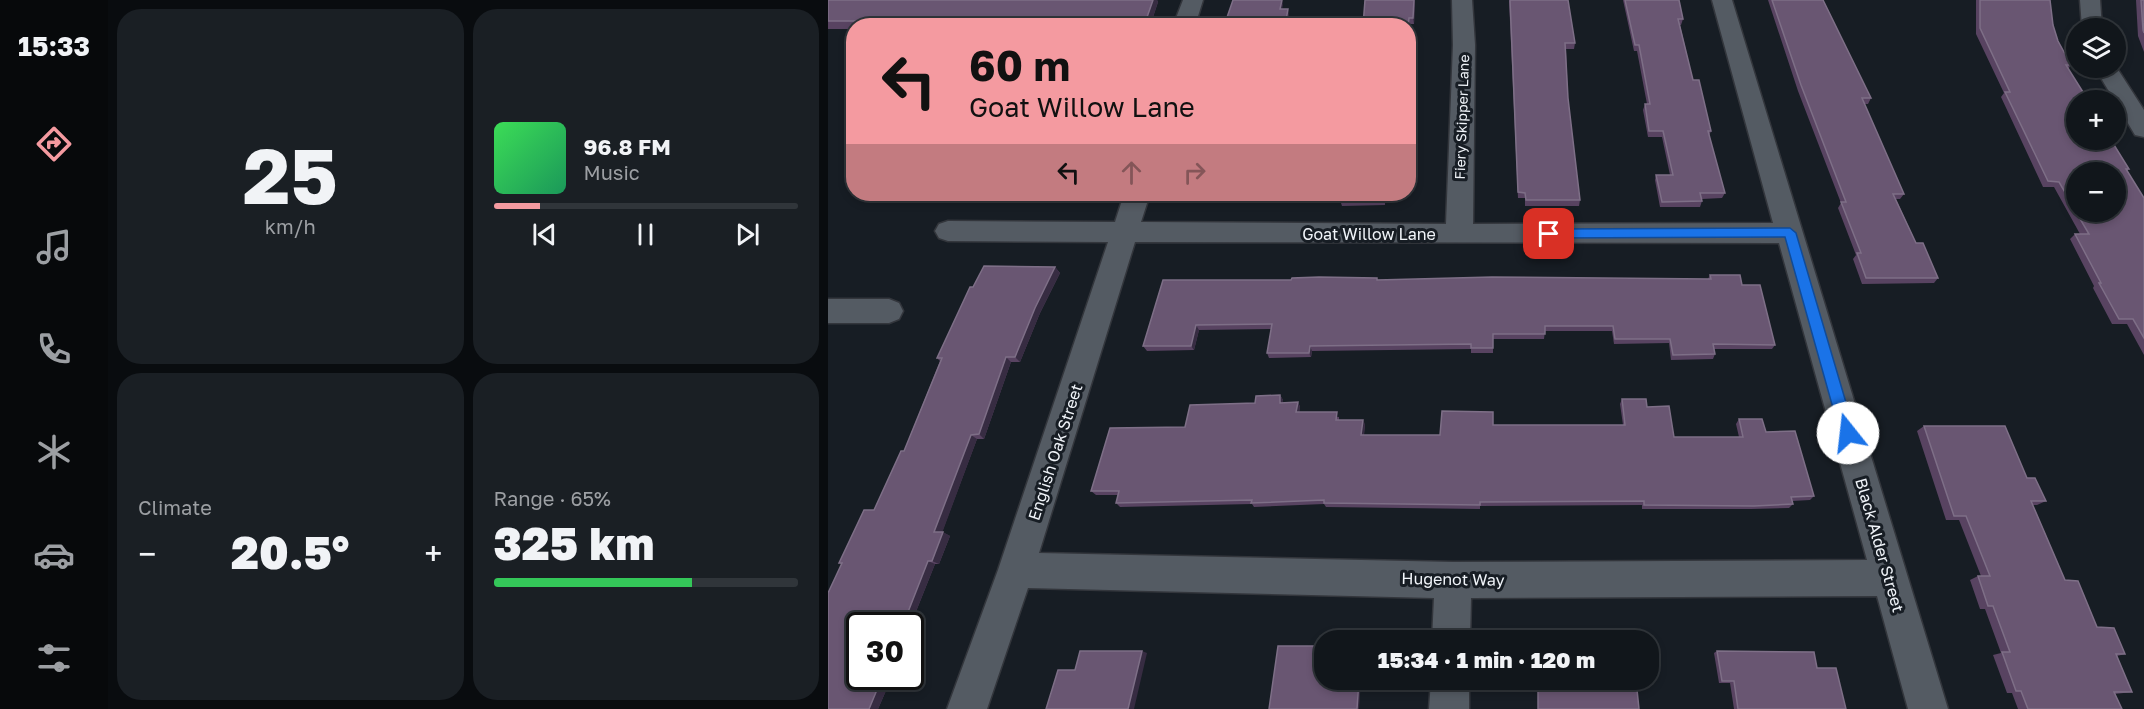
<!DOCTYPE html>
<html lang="en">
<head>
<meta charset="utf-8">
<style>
	body { margin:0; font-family:"Golos Text",sans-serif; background:#1a1f24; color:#f1f3f6; height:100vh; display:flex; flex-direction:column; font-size:22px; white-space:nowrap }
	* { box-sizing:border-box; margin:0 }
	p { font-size:20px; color:#9c9fa3 }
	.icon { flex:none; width:33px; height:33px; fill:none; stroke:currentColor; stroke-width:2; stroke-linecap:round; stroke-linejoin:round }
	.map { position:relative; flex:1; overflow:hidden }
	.drawer { display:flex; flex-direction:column; gap:9px; padding:9px; background:#090c0f; width:720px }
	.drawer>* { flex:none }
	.guide { position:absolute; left:18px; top:18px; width:570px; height:183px; border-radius:24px; box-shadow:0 3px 9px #0003,0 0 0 2px #30353a; background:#f49aa0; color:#111; overflow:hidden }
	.tools { position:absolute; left:1238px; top:18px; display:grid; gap:12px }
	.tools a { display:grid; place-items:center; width:60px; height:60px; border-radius:50%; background:#11161b; box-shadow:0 3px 9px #0003,0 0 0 2px #30353a; font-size:30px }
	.speed { position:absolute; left:18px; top:612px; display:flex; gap:12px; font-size:30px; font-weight:700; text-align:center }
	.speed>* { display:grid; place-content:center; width:78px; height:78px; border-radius:50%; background:#11161b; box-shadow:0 3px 9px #0003,0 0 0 2px #30353a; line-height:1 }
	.speed .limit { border:3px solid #111; border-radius:9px; background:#fff; color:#111 }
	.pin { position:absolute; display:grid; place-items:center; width:51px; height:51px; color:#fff; margin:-26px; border-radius:12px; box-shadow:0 3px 9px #0006 }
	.me { position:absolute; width:66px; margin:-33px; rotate:344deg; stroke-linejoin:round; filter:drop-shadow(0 0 4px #0008) }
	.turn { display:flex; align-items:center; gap:21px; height:126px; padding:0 24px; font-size:27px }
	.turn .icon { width:78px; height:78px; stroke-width:2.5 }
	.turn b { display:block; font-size:42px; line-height:51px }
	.lanes { display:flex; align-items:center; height:57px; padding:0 24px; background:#0003; justify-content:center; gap:30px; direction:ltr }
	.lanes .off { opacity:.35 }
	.big { font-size:45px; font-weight:800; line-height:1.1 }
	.drawer .tile { flex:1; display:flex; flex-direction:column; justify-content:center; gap:9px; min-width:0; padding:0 21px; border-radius:24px; background:#1a1f24 }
	.drawer .dial { align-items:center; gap:0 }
	.dial b { font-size:78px; line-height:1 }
	.song { display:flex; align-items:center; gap:18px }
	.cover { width:72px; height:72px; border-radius:9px; background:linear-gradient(135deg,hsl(130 70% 55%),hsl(150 70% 35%)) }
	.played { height:6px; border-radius:3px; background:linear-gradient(90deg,#f49aa0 15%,#30353a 15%) }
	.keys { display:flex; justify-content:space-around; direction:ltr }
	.heat { display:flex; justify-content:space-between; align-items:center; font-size:33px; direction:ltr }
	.charge { height:9px; border-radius:4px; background:linear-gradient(90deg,#34c759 65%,#30353a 0) }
	.drawer .tiles { flex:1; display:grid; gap:9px; grid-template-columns:repeat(2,1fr) }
	.trip { position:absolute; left:486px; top:630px; width:345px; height:60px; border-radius:24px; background:#11161b; box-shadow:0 3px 9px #0003,0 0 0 2px #30353a; font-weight:800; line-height:60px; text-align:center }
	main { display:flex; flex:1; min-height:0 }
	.tabs { display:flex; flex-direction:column; width:108px; justify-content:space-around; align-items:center; background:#07090b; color:#9c9fa3 }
	.tabs .icon { width:42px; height:42px }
	.tabs .on { color:#f49aa0 }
	.tabs b { font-size:27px; color:#f1f3f6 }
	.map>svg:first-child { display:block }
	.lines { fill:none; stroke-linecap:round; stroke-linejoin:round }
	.minor-casing { stroke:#33363c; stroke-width:3 }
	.minor { fill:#545b63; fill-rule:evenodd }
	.wall { fill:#584361 }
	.shaded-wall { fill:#372c42 }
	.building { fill:#695672; stroke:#7e6f87; stroke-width:1.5 }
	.route { fill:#1a73e8; stroke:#114b97; stroke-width:1.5 }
	.labels { text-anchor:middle; stroke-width:6; stroke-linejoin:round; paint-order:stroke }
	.far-street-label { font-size:14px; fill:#f0f4f9; stroke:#171d24 }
	.street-label { font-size:16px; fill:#f0f4f9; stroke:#171d24 }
</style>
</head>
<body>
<main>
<nav class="tabs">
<b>15:33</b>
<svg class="icon on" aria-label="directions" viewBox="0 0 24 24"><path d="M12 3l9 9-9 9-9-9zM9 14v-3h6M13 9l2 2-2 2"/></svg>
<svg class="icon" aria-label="music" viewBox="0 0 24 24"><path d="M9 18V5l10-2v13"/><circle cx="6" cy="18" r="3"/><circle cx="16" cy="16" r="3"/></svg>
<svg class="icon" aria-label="phone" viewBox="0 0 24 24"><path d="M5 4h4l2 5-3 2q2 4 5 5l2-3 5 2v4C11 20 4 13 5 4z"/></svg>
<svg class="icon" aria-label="climate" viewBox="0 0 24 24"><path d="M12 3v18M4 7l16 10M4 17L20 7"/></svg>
<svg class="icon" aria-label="car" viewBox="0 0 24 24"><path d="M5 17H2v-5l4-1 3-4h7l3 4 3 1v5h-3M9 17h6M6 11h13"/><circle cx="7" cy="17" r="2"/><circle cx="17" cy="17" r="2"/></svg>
<svg class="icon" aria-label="filters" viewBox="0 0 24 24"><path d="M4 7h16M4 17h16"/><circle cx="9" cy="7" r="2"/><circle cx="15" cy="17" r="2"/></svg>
</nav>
<section class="drawer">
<div class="tiles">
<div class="tile dial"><b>25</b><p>km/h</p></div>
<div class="tile">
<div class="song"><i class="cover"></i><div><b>96.8 FM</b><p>Music</p></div></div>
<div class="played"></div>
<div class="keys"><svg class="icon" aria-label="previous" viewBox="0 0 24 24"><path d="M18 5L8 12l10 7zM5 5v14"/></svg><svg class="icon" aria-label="pause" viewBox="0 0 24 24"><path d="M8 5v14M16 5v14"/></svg><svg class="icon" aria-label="next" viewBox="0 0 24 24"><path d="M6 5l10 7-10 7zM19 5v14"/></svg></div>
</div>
<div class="tile"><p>Climate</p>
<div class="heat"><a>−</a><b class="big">20.5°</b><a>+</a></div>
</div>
<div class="tile"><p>Range · 65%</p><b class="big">325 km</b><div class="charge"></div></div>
</div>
</section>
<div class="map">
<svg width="1316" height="709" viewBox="0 0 1316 709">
	<rect width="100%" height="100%" fill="#171d24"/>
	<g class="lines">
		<defs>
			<path id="minor" d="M355,0H375L367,26H345Z
				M624,0H644L647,45L645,224L945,223L884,0H904L1120,709H1080L1049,596L643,598L642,640H604L606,598L200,588L159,709H119L170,570L280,242L120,241L111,238L107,231L111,224L120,221L287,222L296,194H322L313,222L618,224L625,45ZM307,242L951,243L1039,560L625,562L211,553Z
				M1252,0H1272L1274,28H1254Z
				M1287,65L1316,110V137L1307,135L1267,68H1287Z
				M0,299H61L71,303L75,311L71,319L61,323H0Z
				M603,680H641V709H601Z"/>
		</defs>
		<use href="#minor" class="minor-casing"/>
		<use href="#minor" class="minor"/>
	</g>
	<path class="wall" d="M0,0H329L330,2L322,26H26V29H0Z
		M537,0H587L586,24H581Z
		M681,0L747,43L746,49H738L740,98L752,200L751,206H697V198H690Z
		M795,0H851L855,19L853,25H852L865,80L883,131L881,136L897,193L894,198L874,199V201L872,207H832L827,180L828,175H842L834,137H820L815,110L817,104H819L809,51H806Z
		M940,0H995L1043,98L1040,104H1036L1076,194L1072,199H1068L1088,243L1110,278L1106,283L1034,284L1025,259L1028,255L1010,208L1013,203L970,91Z
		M1148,0H1222L1225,25L1230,41L1243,65L1240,69L1301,169L1299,171L1316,198V355L1299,324H1284L1265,288L1266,286L1242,239L1247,234H1252L1226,187H1215L1173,97L1176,93L1148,34Z
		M1308,0H1316V52L1310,36Z
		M182,194H242L241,196L186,198Z
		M369,194H444L443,199L375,201L372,195H369Z
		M513,194H575V197H557V205L514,206L512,200Z
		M227,267L232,273L212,313L192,362H183L156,439H149L114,532L122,536L111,564H107L87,614H79L74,626H32L49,685L60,686L50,709H0L13,564L11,563L46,510L76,451L112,361L109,358L145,287Z
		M882,275L914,285L947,345L944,349H886L887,354L885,359L843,360L841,343L786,344L784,331H717L716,339H665V353H643V349L484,351L483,357L441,358L439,353L443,329L371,330L366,350L319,351L315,346L463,280L880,279Z
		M452,395L455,400L454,403L470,402L472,407L471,412L511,417V420L537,424L536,435H612L665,425H795L792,404L794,399L819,407L846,437H911L908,424L911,419L938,432L986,496L982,500L964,501L965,504L961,508L923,509H814V505L652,506V509L498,507L496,504L426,507L424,504L292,507L288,503L290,495H268L263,491L357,427Z
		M1096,426L1199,478L1218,501L1209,505H1205L1237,580L1269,627L1297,654L1289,656L1304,692L1287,694L1294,709H1190L1184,693H1179L1165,655L1173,653L1157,609H1152L1142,580L1150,576H1153L1131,520H1118L1089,431Z
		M889,651L989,668L1018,709H906L902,683H891L886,653Z"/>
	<path class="shaded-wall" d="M325,0H329L330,2L322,26H318L317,23Z
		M454,0L455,5L453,15L452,9Z
		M586,0H587L586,24L585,18Z
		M460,9L461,15L459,26H457Z
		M57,18L63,26H59L55,21Z
		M227,267L232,273L212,313L192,362L187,357L207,308Z
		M368,325L371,330L366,350L363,346Z
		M482,346L484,351L483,357L481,353Z
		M178,357L183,362L156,439L151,434Z
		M452,395L455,400L454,408L452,403Z
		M470,402L472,407L471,417L468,412Z
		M535,420L537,424L535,440L533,435Z
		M143,435L149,439L113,536L106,532Z
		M115,532L122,536L111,564L104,561Z
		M100,561L107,564L87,614L80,612Z
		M71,612L79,614L74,626H65Z
		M314,651L319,653L306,709H300Z
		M43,676H52L48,686L40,684Z
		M531,680H533L531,709H529Z
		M51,685L60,686L50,709H41Z"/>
	<path class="building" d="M0,0H325L317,23H301L300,26H226L229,18L137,21L134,25L127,26H106L111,17L57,18L55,21H0Z
		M405,0H454L452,9H460L457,26H396Z
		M537,0H586L585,18H581L580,26H535Z
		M682,0H740L747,43H737L740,98L752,200H698L697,193L690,192Z
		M797,0H851L855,19H850L865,80H871L883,131H880L897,193H872L874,201L834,202L828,175H845L835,131H821L817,104H822L811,45H807Z
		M944,0H995L1043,98H1034L1076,194H1065L1088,243H1095L1110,278H1038L1029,253H1033L1013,202H1018L973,85Z
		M1152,0H1222L1225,25L1230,41L1243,65H1238L1260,100H1248V140H1283L1301,169H1298L1316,198V338L1305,319H1291L1271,283H1273L1247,234H1261L1248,212H1287V172H1248V211L1231,182L1220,181L1177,92H1182L1152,28Z
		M1313,0H1316V33L1315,30Z
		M373,194H439L372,196Z
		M513,194H556V199L512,200Z
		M156,266L227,267L207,308L187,357H178L151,434L143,435L106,532H115L104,561H100L80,612H71L65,626H32V676H43L40,684L51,685L41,709H0V593L14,563H11L36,510H46L73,451H76L114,358H109L142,287H145Z
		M882,275H912L914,285H932L947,345L885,344L887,354L845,355L842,339H787L785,326H717V334H665V348H643V344L482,346L481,353H439L444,324L368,325L363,346H315L335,280H463L464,278L491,277L549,278V280L664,277L883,279Z
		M452,395V403L470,402L468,412H509L508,420H535L533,435H612L614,411L665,412V425H797L794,399H818L819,407L841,406L846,437H915L911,419H934L938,432L967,431L986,496L963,497L965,504L926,506L816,505V501L652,502V505L496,503V500L423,503L424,500L288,503L291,491H263L282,428L357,427L362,405L427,403L428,396Z
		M1096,426H1177L1199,478H1207L1218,501H1203L1237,580L1250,581L1269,627L1286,628L1297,654H1288L1304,692H1286L1294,709H1200L1193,691H1188L1174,652H1182L1165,606H1160L1150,576H1162L1138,516H1126Z
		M450,646H496V680H531L529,709H441Z
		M252,651H314L300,709H218L230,670H247Z
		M889,651L986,652L989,668H1008L1018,709H910L906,681H894Z
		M710,680H808L811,709H710Z"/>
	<path class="route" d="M962,228L968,233L1027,433L1025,437L1020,439L1014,437L1012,433L957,237L721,238L715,234L721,229Z"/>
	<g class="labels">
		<g class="far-street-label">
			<text transform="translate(634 117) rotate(-88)" y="5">Fiery Skipper Lane</text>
		</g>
		<g class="street-label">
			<text x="541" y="240">Goat Willow Lane</text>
			<text transform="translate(227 452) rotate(-72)" y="6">English Oak Street</text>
			<text transform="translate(1052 545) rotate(74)" y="6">Black Alder Street</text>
			<text transform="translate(625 579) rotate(1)" y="6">Hugenot Way</text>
		</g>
	</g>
</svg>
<div class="tools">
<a><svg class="icon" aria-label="layers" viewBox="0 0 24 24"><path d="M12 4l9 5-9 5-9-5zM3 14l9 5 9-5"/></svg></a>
<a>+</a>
<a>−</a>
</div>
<div class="speed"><div class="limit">30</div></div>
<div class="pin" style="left:721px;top:234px;background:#d93025"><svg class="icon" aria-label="arrive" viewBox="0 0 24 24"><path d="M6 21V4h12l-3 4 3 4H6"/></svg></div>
<svg class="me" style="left:1020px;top:433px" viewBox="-20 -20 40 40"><circle r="19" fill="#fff"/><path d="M0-13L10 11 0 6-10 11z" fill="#1a73e8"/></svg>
<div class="trip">15:34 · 1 min · 120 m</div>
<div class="guide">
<div class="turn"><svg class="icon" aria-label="left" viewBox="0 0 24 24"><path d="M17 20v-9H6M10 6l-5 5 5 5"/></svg><div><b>60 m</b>Goat Willow Lane</div></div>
<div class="lanes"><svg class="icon" aria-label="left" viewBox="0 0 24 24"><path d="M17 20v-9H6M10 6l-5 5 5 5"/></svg><svg class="icon off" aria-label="ahead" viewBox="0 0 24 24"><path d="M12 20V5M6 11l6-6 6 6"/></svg><svg class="icon off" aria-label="right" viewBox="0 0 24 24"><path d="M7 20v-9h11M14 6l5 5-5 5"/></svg></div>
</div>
</div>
</main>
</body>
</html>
